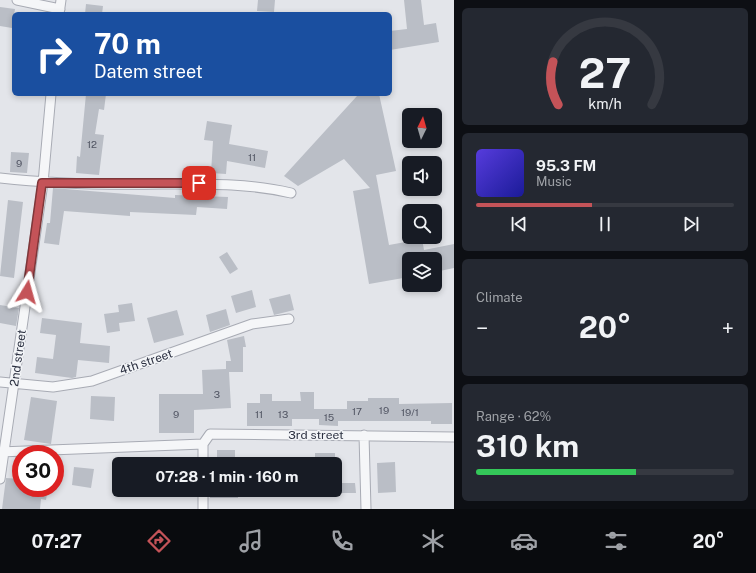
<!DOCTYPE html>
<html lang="en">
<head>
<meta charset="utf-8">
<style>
	body { margin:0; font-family:"Public Sans",sans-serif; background:#242831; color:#f1f3f6; height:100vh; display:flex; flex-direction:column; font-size:15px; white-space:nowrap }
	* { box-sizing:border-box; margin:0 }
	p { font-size:13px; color:#9ea1a6 }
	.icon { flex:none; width:22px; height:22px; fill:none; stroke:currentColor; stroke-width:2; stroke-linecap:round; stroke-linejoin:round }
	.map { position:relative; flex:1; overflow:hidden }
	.details { display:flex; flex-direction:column; gap:8px; padding:8px; background:#0d0f14; width:302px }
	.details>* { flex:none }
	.guide { position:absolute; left:12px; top:12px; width:380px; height:84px; border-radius:6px; box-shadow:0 2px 6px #0003; background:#1a4fa0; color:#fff; overflow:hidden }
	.needle { width:26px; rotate:5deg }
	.buttons { position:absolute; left:402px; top:108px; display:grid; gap:8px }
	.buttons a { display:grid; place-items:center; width:40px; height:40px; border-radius:6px; background:#171b24; box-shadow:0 2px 6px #0003; font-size:20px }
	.speed { position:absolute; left:12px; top:445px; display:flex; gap:8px; font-size:20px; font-weight:700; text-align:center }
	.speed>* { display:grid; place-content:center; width:52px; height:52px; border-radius:50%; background:#171b24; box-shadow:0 2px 6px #0003; line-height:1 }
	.speed .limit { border:6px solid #d22; background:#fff; color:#111 }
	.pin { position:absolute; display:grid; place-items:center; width:34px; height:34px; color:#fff; margin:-17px; border-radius:8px; box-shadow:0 2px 6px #0006 }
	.me { position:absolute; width:44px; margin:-22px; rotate:8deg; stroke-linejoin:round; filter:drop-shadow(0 0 3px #0008) }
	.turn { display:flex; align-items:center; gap:14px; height:84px; padding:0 16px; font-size:18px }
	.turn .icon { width:52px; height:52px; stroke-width:2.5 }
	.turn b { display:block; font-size:28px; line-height:34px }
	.big { font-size:30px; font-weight:700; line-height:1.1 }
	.details .card { flex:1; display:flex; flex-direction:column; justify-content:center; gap:6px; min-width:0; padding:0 14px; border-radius:6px; background:#242831 }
	.details .dial { align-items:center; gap:0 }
	.dial svg { height:104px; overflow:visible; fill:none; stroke:#363941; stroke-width:7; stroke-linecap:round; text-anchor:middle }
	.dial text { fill:#f1f3f6; stroke:none }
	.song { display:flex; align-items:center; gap:12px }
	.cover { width:48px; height:48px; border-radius:6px; background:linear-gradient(135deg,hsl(250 70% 55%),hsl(240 70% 35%)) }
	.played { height:4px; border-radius:2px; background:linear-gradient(90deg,#c45358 45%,#363941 45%) }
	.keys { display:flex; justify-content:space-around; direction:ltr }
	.heat { display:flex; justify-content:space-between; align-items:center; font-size:22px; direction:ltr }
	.charge { height:6px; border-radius:3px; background:linear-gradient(90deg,#34c759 62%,#363941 0) }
	.trip { position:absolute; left:112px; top:457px; width:230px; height:40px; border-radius:6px; background:#171b24; box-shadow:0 2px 6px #0003; font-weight:700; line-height:40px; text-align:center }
	.dock { display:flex; height:64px; justify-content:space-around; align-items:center; background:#090b0e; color:#9ea1a6 }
	.dock .icon { width:28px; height:28px }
	.dock .active { color:#c45358 }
	.dock b { font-size:18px; color:#f1f3f6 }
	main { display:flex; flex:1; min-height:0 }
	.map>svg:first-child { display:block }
	.building { fill:#babec6 }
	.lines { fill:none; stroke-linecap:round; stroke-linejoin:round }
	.minor-casing { stroke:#a8abb4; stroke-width:11 }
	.minor { stroke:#f5f6f8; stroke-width:9 }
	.route-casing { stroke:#7f3639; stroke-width:10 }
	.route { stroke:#c45358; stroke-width:7 }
	.labels { text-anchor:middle; stroke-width:3; stroke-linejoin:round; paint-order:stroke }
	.number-label { font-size:10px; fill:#505462 }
	.street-label { font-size:12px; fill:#2c3141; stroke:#f2f4f7 }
</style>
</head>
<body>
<main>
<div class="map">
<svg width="454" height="509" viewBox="0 0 454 509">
	<rect width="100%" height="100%" fill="#e3e5ea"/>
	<path class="building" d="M258,0H275L274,12L257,11Z
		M404,0H421L424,25L436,23L439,42L390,50V31L407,29Z
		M86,4L103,6L102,14H85Z
		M0,7L15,9L12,28L0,26Z
		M86,94H106L104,110L99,109L95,134L104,135L99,175L76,173L77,156L80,157Z
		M365,94H379L396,171L376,175L389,245L422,239L424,250L454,244V268L435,272V259H409V277L369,284L353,191L370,188L344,159L298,186L284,176L357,96Z
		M207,121L232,125L229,144L268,151L265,168L227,161L226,174L211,173L213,141L204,140Z
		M11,152L29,153L27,173L10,172Z
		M53,188L175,198V195L228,197L227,209L197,207L196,215L130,212V216L64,211L59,245L44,243L47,223H50Z
		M8,200L23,202L14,278L0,276Z
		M227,252L238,269L230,274L219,257Z
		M252,290L256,307L236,313L231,296Z
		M290,294L294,310L274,315L269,299Z
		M132,303L135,321L119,323L120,331L107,333L104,314L119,312L118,305Z
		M0,305L19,308L16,326L0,323Z
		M226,309L230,325L210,332L206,315Z
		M177,310L184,335L154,343L147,318Z
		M42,318L82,323L80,343L110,346L109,363L78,360L76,377L72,378L35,373L37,357L53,359L56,335L40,333Z
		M244,336L246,347H243V372H229L231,408L194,410V433H159V394H203L202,370L226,369V361H231L227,340Z
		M300,392H314V409H347V401H368V398H399V404L452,403V424H431V421H338V426L319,425V419H292V426H247V403H260V394H272V401H301Z
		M91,396L115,397L114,421L90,419Z
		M31,397L57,401L51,444L24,440Z
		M217,450H235V464H217Z
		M315,453H335V464H315Z
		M395,462L396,492L378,493L377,463Z
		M74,467L94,469L91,488L72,485Z
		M6,478L21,479V488H48L46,500L41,499L40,509H2Z
		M341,483H355L356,493H341Z
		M210,490H238V498H210Z"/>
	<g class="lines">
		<defs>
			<path id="minor" d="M17,0L60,9
				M59,14L61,0
				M0,178C53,184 107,185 161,184C205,184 248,183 291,193
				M0,382L53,387L92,381L252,324L289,319
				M364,435L366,509
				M0,452L203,444
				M203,464V444L210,434L454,437
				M0,479L43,183L51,94
				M203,509V490"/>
		</defs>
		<use href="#minor" class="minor-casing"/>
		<use href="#minor" class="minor"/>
	</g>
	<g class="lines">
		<defs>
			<path id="route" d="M27,292L42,183H199"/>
		</defs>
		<use href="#route" class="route-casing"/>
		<use href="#route" class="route"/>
	</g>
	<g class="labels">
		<g class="number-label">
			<text x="92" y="148">12</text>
			<text x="252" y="161">11</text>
			<text x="19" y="167">9</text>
			<text x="217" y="398">3</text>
			<text x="384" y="414">19</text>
			<text x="357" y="415">17</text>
			<text x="410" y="416">19/1</text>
			<text x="176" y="418">9</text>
			<text x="259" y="418">11</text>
			<text x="283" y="418">13</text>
			<text x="329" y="421">15</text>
		</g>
		<g class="street-label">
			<text transform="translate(18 358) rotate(-82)" y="4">2nd street</text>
			<text transform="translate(146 362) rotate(-19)" y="4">4th street</text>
			<text x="316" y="439">3rd street</text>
		</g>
	</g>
</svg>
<div class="buttons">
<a><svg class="needle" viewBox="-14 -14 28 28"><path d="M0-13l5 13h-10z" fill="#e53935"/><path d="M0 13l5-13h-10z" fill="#9ea1a6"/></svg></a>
<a><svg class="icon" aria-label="sound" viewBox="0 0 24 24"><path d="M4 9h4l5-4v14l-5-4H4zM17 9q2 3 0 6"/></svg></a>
<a><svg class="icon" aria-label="search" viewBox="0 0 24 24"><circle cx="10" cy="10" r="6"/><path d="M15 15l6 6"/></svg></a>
<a><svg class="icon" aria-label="layers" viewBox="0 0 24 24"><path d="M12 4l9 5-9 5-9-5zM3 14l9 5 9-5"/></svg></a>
</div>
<div class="speed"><div class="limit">30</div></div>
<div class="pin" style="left:199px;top:183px;background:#d93025"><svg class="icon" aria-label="arrive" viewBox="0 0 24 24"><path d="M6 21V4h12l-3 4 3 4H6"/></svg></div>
<svg class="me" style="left:27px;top:292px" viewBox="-20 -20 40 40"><path d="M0-17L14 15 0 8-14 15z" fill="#c45358" stroke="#fff" stroke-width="4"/></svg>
<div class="trip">07:28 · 1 min · 160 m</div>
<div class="guide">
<div class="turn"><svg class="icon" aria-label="right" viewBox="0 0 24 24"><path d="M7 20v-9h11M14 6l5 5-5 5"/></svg><div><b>70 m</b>Datem street</div></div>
</div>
</div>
<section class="details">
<div class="card dial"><svg viewBox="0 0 100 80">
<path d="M14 69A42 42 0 1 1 86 69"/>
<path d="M14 69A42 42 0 0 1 10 36" stroke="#c45358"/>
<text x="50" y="56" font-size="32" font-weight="700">27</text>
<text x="50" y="72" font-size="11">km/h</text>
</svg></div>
<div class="card">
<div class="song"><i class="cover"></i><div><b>95.3 FM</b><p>Music</p></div></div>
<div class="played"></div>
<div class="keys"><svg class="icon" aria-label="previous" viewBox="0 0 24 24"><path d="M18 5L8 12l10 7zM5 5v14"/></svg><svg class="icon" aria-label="pause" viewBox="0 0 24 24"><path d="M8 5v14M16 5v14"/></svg><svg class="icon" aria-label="next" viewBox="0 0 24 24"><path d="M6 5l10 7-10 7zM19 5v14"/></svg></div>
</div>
<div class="card"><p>Climate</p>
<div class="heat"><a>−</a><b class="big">20°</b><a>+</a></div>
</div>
<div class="card"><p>Range · 62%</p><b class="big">310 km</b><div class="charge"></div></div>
</section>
</main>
<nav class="dock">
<b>07:27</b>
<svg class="icon active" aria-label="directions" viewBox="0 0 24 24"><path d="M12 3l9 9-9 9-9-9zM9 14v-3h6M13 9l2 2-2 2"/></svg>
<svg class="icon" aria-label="music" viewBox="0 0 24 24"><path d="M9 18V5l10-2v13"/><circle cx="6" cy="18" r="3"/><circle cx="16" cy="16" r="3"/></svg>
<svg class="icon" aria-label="phone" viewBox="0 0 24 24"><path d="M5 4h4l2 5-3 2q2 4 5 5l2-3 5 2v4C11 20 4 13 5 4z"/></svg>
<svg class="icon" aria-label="climate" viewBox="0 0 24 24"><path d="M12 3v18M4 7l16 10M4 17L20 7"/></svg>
<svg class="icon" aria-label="car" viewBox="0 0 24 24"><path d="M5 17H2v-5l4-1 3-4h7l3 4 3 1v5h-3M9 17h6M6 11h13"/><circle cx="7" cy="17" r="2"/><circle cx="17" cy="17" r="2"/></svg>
<svg class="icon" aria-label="filters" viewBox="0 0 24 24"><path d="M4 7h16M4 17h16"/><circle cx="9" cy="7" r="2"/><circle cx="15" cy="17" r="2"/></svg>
<b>20°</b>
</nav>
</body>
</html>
